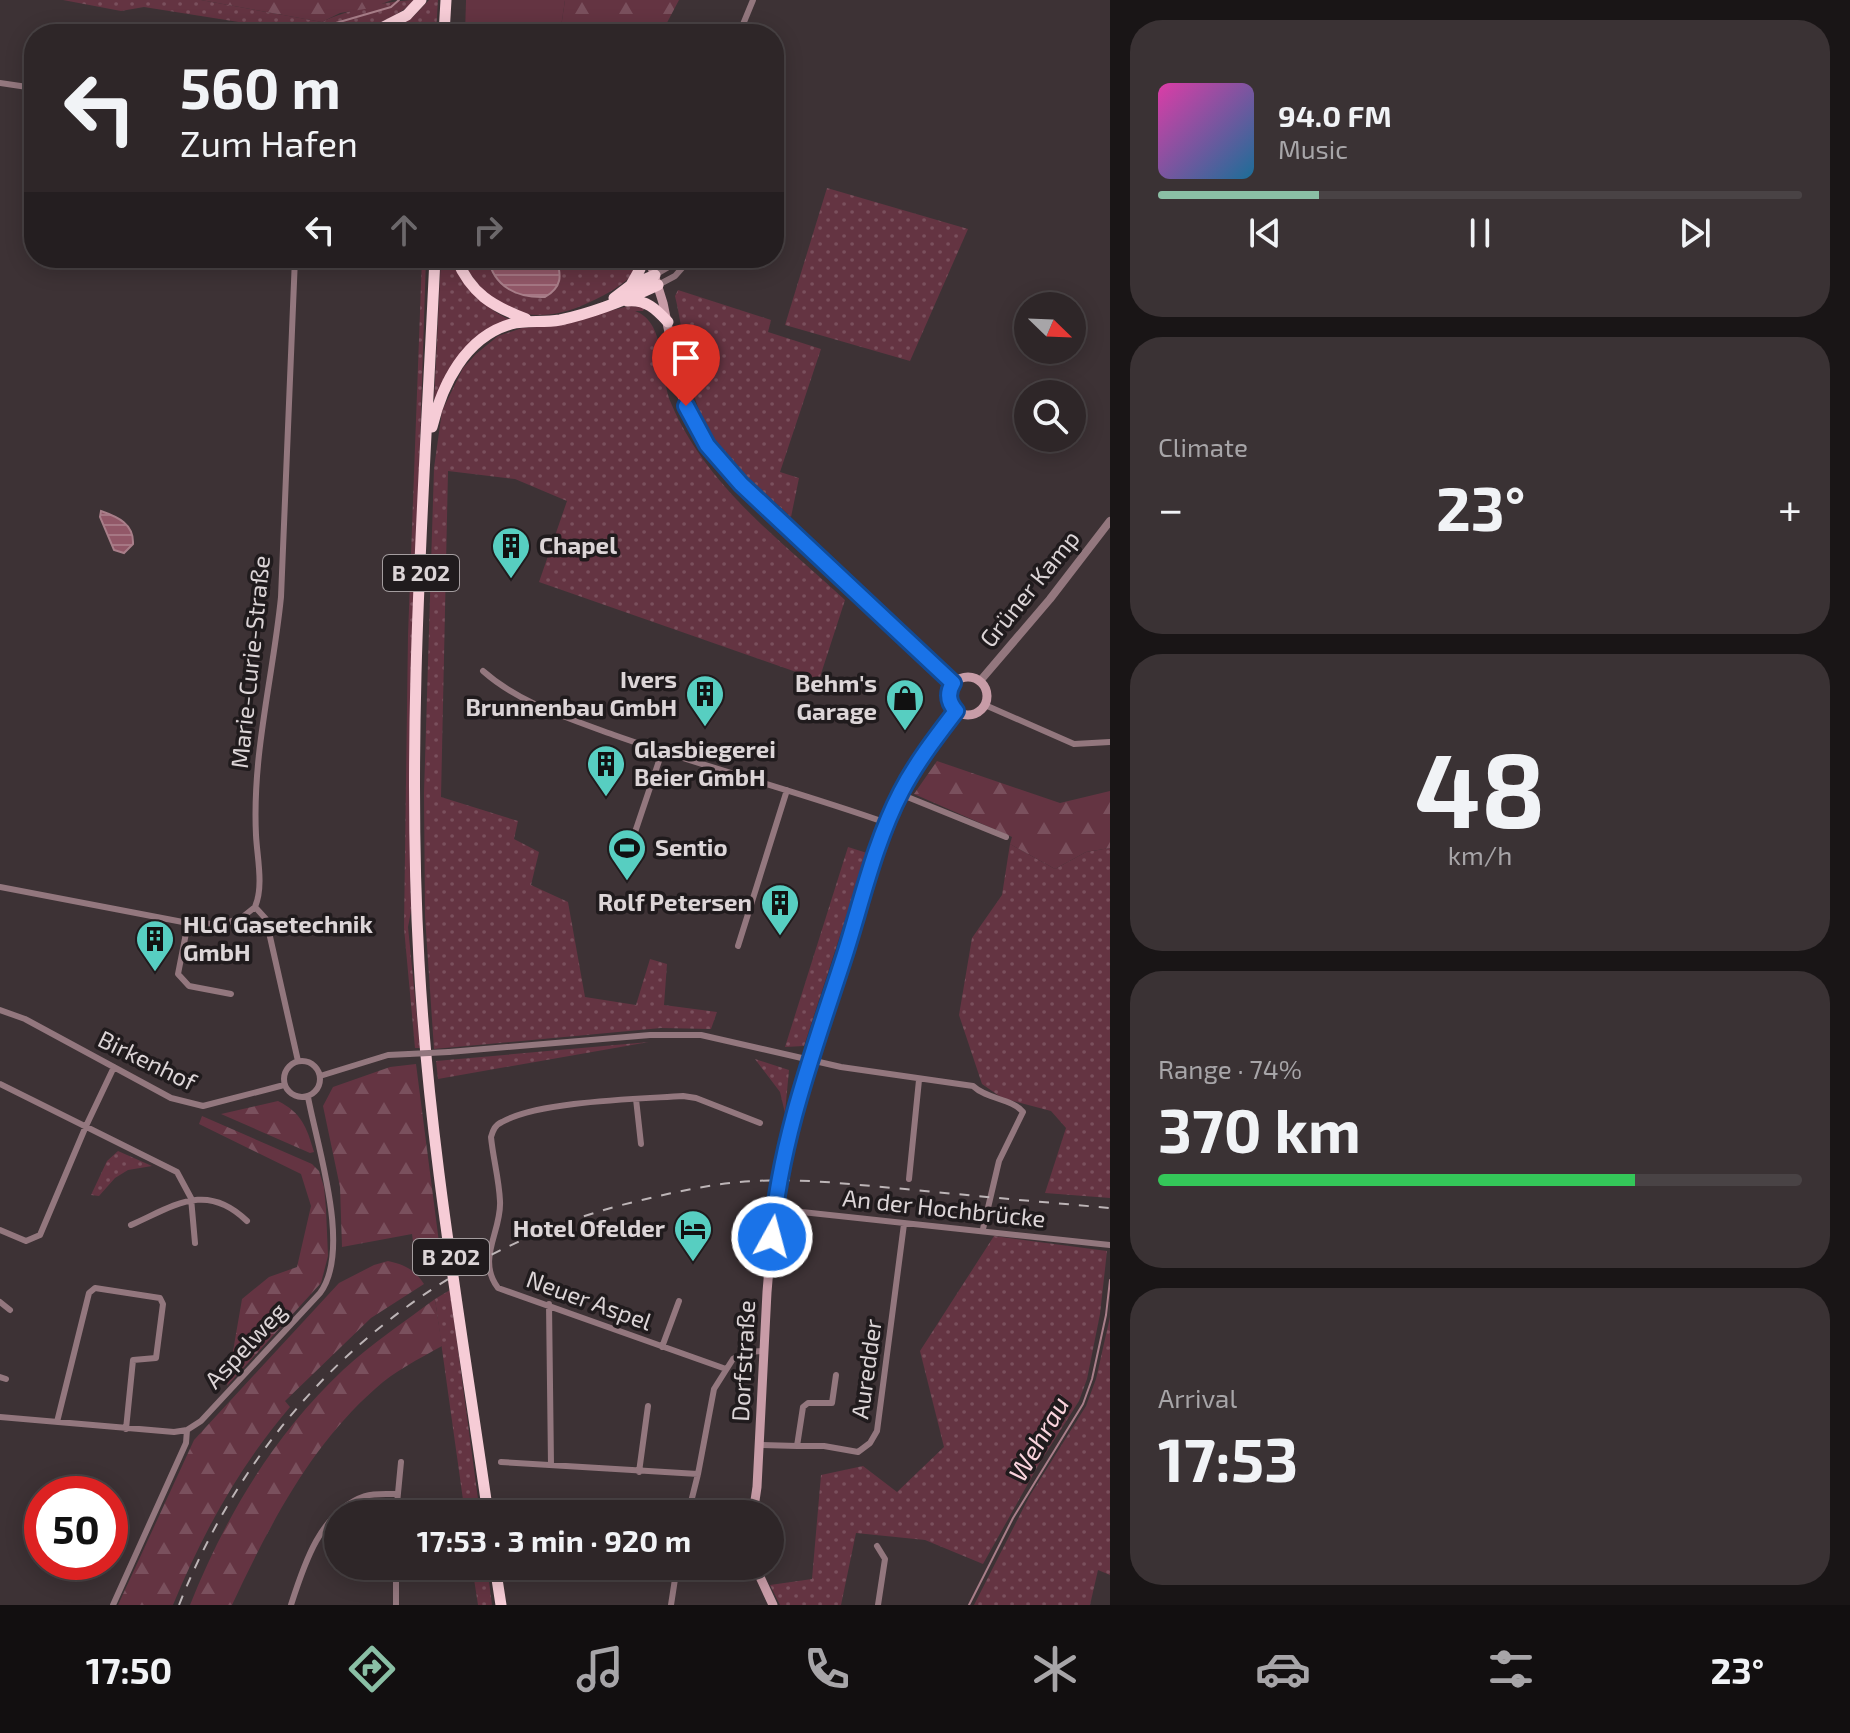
<!DOCTYPE html>
<html lang="en">
<head>
<meta charset="utf-8">
<style>
	body { margin:0; font-family:"Exo 2",sans-serif; background:#3a3234; color:#f1f3f6; height:100vh; display:flex; flex-direction:column; font-size:30px; white-space:nowrap }
	* { box-sizing:border-box; margin:0 }
	p { font-size:26px; color:#a7a5a8 }
	.icon { flex:none; width:44px; height:44px; fill:none; stroke:currentColor; stroke-width:2; stroke-linecap:round; stroke-linejoin:round }
	.map { position:relative; flex:1; overflow:hidden }
	.panel { display:flex; flex-direction:column; gap:20px; padding:20px; background:#191516; width:740px }
	.panel>* { flex:none }
	.guide { position:absolute; left:24px; top:24px; width:760px; height:244px; border-radius:32px; box-shadow:0 4px 20px #0003,0 0 0 2px #494345; background:#2e2628; color:#f1f3f6; overflow:hidden }
	.needle { width:52px; rotate:113deg }
	.fabs { position:absolute; left:1014px; top:292px; display:grid; gap:16px }
	.fabs a { display:grid; place-items:center; width:72px; height:72px; border-radius:50%; background:#2e2628; box-shadow:0 4px 20px #0003,0 0 0 2px #494345; font-size:40px }
	.speed { position:absolute; left:24px; top:1476px; display:flex; gap:16px; font-size:40px; font-weight:700; text-align:center }
	.speed>* { display:grid; place-content:center; width:104px; height:104px; border-radius:50%; background:#2e2628; box-shadow:0 4px 20px #0003,0 0 0 2px #494345; line-height:1 }
	.speed .limit { border:12px solid #d22; background:#fff; color:#111 }
	.pin { position:absolute; display:grid; place-items:center; width:68px; height:68px; color:#fff; margin:-82px -34px; border-radius:50% 50% 50% 0; rotate:-45deg; box-shadow:0 0 8px #0007 }
	.pin .icon { rotate:45deg }
	.me { position:absolute; width:88px; margin:-44px; rotate:7deg; stroke-linejoin:round; filter:drop-shadow(0 0 6px #0008) }
	.turn { display:flex; align-items:center; gap:28px; height:168px; padding:0 24px; font-size:36px }
	.turn .icon { width:104px; height:104px; stroke-width:2.5 }
	.turn b { display:block; font-size:56px; line-height:68px }
	.lanes { display:flex; align-items:center; height:76px; padding:0 24px; background:#0003; justify-content:center; gap:40px; direction:ltr }
	.lanes .off { opacity:.35 }
	.big { font-size:60px; font-weight:700; line-height:1.1 }
	.panel .widget { flex:1; display:flex; flex-direction:column; justify-content:center; gap:12px; min-width:0; padding:0 28px; border-radius:32px; background:#3a3234 }
	.panel .dial { align-items:center; gap:0 }
	.dial b { font-size:104px; line-height:1 }
	.song { display:flex; align-items:center; gap:24px }
	.cover { width:96px; height:96px; border-radius:12px; background:linear-gradient(135deg,hsl(320 70% 55%),hsl(200 70% 35%)) }
	.played { height:8px; border-radius:4px; background:linear-gradient(90deg,#8abfa5 25%,#494345 25%) }
	.keys { display:flex; justify-content:space-around; direction:ltr }
	.heat { display:flex; justify-content:space-between; align-items:center; font-size:44px; direction:ltr }
	.charge { height:12px; border-radius:6px; background:linear-gradient(90deg,#34c759 74%,#494345 0) }
	.trip { position:absolute; left:324px; top:1500px; width:460px; height:80px; border-radius:40px; background:#2e2628; box-shadow:0 4px 20px #0003,0 0 0 2px #494345; font-weight:700; line-height:80px; text-align:center }
	.dock { display:flex; height:128px; justify-content:space-around; align-items:center; background:#120f10; color:#a7a5a8 }
	.dock .icon { width:56px; height:56px }
	.dock .selected { color:#8abfa5 }
	.dock b { font-size:36px; color:#f1f3f6 }
	main { display:flex; flex:1; min-height:0 }
	.map>svg:first-child { display:block }
	.grass { fill:url(#grass-dots) }
	.forest { fill:url(#forest-firs) }
	.pitch { fill:#643442 }
	.water { fill:url(#water-rules); stroke:#a87e89; stroke-width:2 }
	.lines { fill:none; stroke-linecap:round; stroke-linejoin:round }
	.stream { stroke:#a87e89; stroke-width:2 }
	.minor { stroke:#93777e; stroke-width:6 }
	.tertiary { stroke:#93777e; stroke-width:8 }
	.secondary { stroke:#c89ca7; stroke-width:9 }
	.trunk { stroke:#f6ccd6; stroke-width:11 }
	.rail { stroke:#bdb5b7; stroke-width:2; stroke-dasharray:10 10; stroke-linecap:butt }
	.minor-bridge { stroke:#93777e; stroke-width:6 }
	.route-casing { stroke:#114b97; stroke-width:20 }
	.route { stroke:#1a73e8; stroke-width:14 }
	.labels { text-anchor:middle; stroke-width:7; stroke-linejoin:round; paint-order:stroke }
	.shield { fill:#201b1d; stroke:#a49d9f; stroke-width:2 }
	.shield-label { font-size:22px; font-weight:bold; fill:#dcd5d7 }
	.poi-label { font-size:24px; font-weight:bold; fill:#dcd5d7; stroke:#201b1d; text-anchor:start }
	.street-label { font-size:24px; fill:#dcd5d7; stroke:#201b1d }
	.water-label { font-size:26px; font-style:italic; fill:#fad4dd; stroke:#201b1d }
</style>
</head>
<body>
<main>
<div class="map">
<svg width="1110" height="1605" viewBox="0 0 1110 1605">
	<defs>
		<pattern id="grass-dots" width="8" height="8" patternUnits="userSpaceOnUse" patternTransform="scale(2)"><rect width="8" height="8" fill="#643442"/><path d="M2 2h.1M6 6h.1" fill="none" stroke="#7a505d" stroke-width="1.8" stroke-linecap="round"/></pattern>
		<pattern id="forest-firs" width="22" height="20" patternUnits="userSpaceOnUse" patternTransform="scale(2)"><rect width="22" height="20" fill="#643442"/><path d="M5 1l3.5 6h-7zM16 11l3.5 6h-7z" fill="#7a505d"/></pattern>
		<pattern id="water-rules" width="6" height="5" patternUnits="userSpaceOnUse" patternTransform="scale(2)"><rect width="6" height="5" fill="#925868"/><path d="M0 2.5h6" fill="none" stroke="#a67784"/></pattern>
	</defs>
	<rect width="100%" height="100%" fill="#3d3235"/>
	<path class="grass" d="M63,0H201L322,22C346,10 391,0 416,0C378,32 344,34 296,34V31L144,7L121,11Z
		M429,0H438L436,34L384,33L413,17Z
		M827,188L968,229L910,361L785,325Z
		M422,258H426L409,780L411,911L408,927L420,1048H415L404,928L408,636Z
		M441,258H452C469,285 481,308 511,320L489,331L434,401Z
		M461,258H488L493,275L559,267L556,258H633V269L636,271C622,286 609,293 590,302C534,329 490,314 461,258Z
		M678,290L771,320L768,332L821,349L780,472L799,478L791,517C764,492 730,465 710,433C686,393 686,341 675,296Z
		M629,306L645,307L643,311H635C667,322 659,375 671,403C706,486 781,541 845,600L819,680L539,582L567,501L515,479L448,471L441,797L518,821L514,839L539,852L531,885L568,902L585,997L636,1005L650,959L667,964L664,1005L717,1012L711,1029L661,1028L434,1049L425,916L424,793L434,468L442,411L463,368L476,354L498,336L522,328L549,326Z
		M1010,844L1055,869L1086,852L1110,848V1198L1045,1193L1066,1128L1051,1111L1002,1098L982,1084L959,1015L972,938L1002,895Z
		M848,847L867,853L804,1046L785,1047Z
		M649,1042L438,1079L436,1061Z
		M755,1059L789,1070L785,1113L780,1092Z
		M118,1151L152,1166L128,1170L115,1178L99,1196L91,1195L107,1161Z
		M994,1236L1107,1251L1100,1314L1087,1379L1079,1401L1039,1464L983,1564L925,1540L856,1533L841,1605H780L770,1585L812,1579L821,1475L863,1466L897,1492L944,1447L920,1351Z
		M450,1290L480,1514H465L435,1299Z
		M1110,1317V1575L1098,1570L1090,1605H974L1029,1497L1086,1406L1096,1379Z
		M472,1566H487L492,1605H478Z"/>
	<path class="forest" d="M201,0H392L371,8L340,13L322,22Z
		M565,0H679L661,34H560Z
		M937,761L1060,803L1110,791V848L1086,852L1055,869L1010,844L1012,837L914,794Z
		M416,1064L441,1258L416,1263L412,1234L342,1247L340,1187L323,1106L333,1087L390,1067Z
		M278,1101C302,1113 307,1128 314,1152L310,1153L221,1114Z
		M202,1116L312,1164L319,1171L324,1187L326,1209L328,1256L321,1283L227,1386L242,1299L269,1277L297,1267L311,1206L301,1174L199,1124Z
		M388,1261C405,1265 414,1269 424,1284L371,1318L285,1401L290,1407C239,1467 203,1532 173,1605H118L194,1440L339,1283L374,1265Z
		M435,1299L442,1346C419,1359 394,1371 375,1389C310,1446 268,1528 232,1605H190C225,1517 273,1436 343,1370C371,1344 404,1322 435,1299Z"/>
	<path class="pitch" d="M466,0H565L560,34L465,32Z"/>
	<path class="water" d="M488,258H556C562,276 562,287 545,297C517,298 494,287 488,258Z
		M101,511C118,517 134,524 133,544L124,553L114,550L100,517Z"/>
	<g class="lines">
		<path class="stream" d="M316,34L329,25L391,7L399,0
			M969,1605L1013,1518L1083,1404L1092,1379L1106,1315L1110,1280"/>
		<path class="minor" d="M739,34L753,0
			M0,83L34,88
			M655,275L684,258
			M658,285L675,276L691,258
			M483,671C519,703 568,718 614,735C704,767 797,791 887,823
			M985,705L1074,744L1110,742
			M900,794L1006,837
			M632,870L628,853L662,752
			M0,887L188,923L220,924L240,919L255,907
			M255,907C264,886 257,857 256,835C252,754 273,677 281,597L295,258
			M255,907L266,919L298,1061
			M188,923L178,974L189,986L231,994
			M738,946L787,790
			M0,1010L25,1019L171,1098L203,1106L284,1085
			M449,1052L650,1035H701L841,1067L973,1086C988,1100 1011,1098 1023,1112L999,1161L983,1229
			M284 1079a18 18 0 1 1 36 0a18 18 0 1 1-36 0Z
			M320,1076L388,1055L409,1054
			M0,1084L177,1172L191,1198L195,1243
			M636,1099L641,1144
			M909,1179L919,1080
			M774,1209L1110,1245
			M131,1225C174,1206 206,1181 247,1221
			M0,1230L26,1241L40,1235L86,1126L114,1067
			M0,1302L10,1310
			M549,1304L551,1465
			M662,1347L679,1301
			M726,1369L498,1288C476,1259 502,1231 500,1201C499,1179 493,1158 491,1137C493,1130 495,1125 502,1122C539,1101 639,1099 683,1096L696,1098L760,1123
			M0,1377L6,1379
			M0,1417L174,1432L187,1430L201,1421L320,1293C352,1250 317,1146 308,1097
			M57,1422L89,1293L95,1288L160,1298L163,1304L156,1358L133,1360L126,1429
			M760,1445L797,1446L803,1407L808,1403H832L836,1375
			M797,1446H824L858,1452L870,1443L877,1431L904,1224
			M501,1462L698,1474
			M639,1472L648,1406
			M396,1514L401,1462
			M688,1514L698,1474L714,1389L733,1359L746,1352L763,1351
			M877,1546L885,1559L878,1605
			M736,1566L744,1573L758,1575
			M113,1605L186,1443L187,1430
			M291,1605C304,1564 321,1511 365,1496C375,1493 386,1494 396,1494
			M396,1605V1566
			M671,1605L677,1566"/>
		<path class="tertiary" d="M980,681L1050,599L1110,521"/>
		<path class="secondary" d="M649,258L663,303L682,396L707,445L741,484L953,683
			M949 696a19 19 0 1 1 38 0a19 19 0 1 1-38 0Z
			M753,1514L757,1487L767,1292L774,1209L798,1098L887,823L916,765L956,711
			M755,1566L773,1605"/>
		<path class="trunk" d="M370,34L407,15L421,0
			M444,34L446,0
			M435,258C424,492 406,727 419,961C429,1146 462,1330 488,1514
			M456,258C471,294 492,306 526,319
			M631,285L640,269V258
			M614,298L631,285L655,275
			M627,301C646,299 656,309 668,322
			M432,427C442,385 465,337 511,324C526,320 543,323 560,320C593,313 628,299 658,285
			M495,1566L501,1605"/>
		<path class="rail" d="M179,1605C260,1400 426,1250 642,1200C679,1191 716,1183 755,1181C805,1178 855,1185 905,1189C974,1196 1042,1202 1110,1208"/>
		<path class="minor-bridge" d="M409,1054L449,1052"/>
	</g>
	<g class="lines">
		<defs>
			<path id="route" d="M686,406L707,445L741,484L953,683C947,693 948,702 956,711C936,737 916,763 901,792C875,842 862,900 845,954C815,1047 780,1139 772,1237"/>
		</defs>
		<use href="#route" class="route-casing"/>
		<use href="#route" class="route"/>
	</g>
	<defs>
		<symbol id="building-pin" viewBox="-11 -11 22 30"><path d="M0 17L-7.5 6A9.5 9.5 0 1 1 7.5 6Z" fill="#57cec1" stroke="#201b1d"/><path d="M-4-6H4V6H1V3H-1V6H-4ZM-2.5-4.3h1.7v1.8h-1.7ZM.8-4.3h1.7v1.8H.8ZM-2.5-1h1.7V.8h-1.7ZM.8-1h1.7V.8H.8Z" fill="#111"/></symbol>
		<symbol id="shop-pin" viewBox="-11 -11 22 30"><path d="M0 17L-7.5 6A9.5 9.5 0 1 1 7.5 6Z" fill="#57cec1" stroke="#201b1d"/><path d="M-5-2.5h2.3a2.7 3.5 0 0 1 5.4 0H5L5.5 6h-11ZM-1.5-2.5h3a1.5 2.3 0 0 0-3 0Z" fill="#111"/></symbol>
		<symbol id="stadium-pin" viewBox="-11 -11 22 30"><path d="M0 17L-7.5 6A9.5 9.5 0 1 1 7.5 6Z" fill="#57cec1" stroke="#201b1d"/><path d="M0-5a6.5 5 0 1 0 0 10a6.5 5 0 1 0 0-10ZM-3.5-1.8h7v3.6h-7Z" fill="#111"/></symbol>
		<symbol id="hotel-pin" viewBox="-11 -11 22 30"><path d="M0 17L-7.5 6A9.5 9.5 0 1 1 7.5 6Z" fill="#57cec1" stroke="#201b1d"/><path d="M-6-4.5h1.5V1H6V5H4.5V3h-9V5H-6ZM-4 0a1.8 1.8 0 1 1 3.6 0ZM.5 0V-2.5h3Q6-2.5 6 0Z" fill="#111"/></symbol>
	</defs>
	<g fill-rule="evenodd">
		<use href="#building-pin" x="489" y="524" width="44" height="60"/>
		<use href="#building-pin" x="683" y="672" width="44" height="60"/>
		<use href="#shop-pin" x="883" y="676" width="44" height="60"/>
		<use href="#building-pin" x="584" y="742" width="44" height="60"/>
		<use href="#stadium-pin" x="605" y="826" width="44" height="60"/>
		<use href="#building-pin" x="758" y="881" width="44" height="60"/>
		<use href="#building-pin" x="133" y="917" width="44" height="60"/>
		<use href="#hotel-pin" x="671" y="1207" width="44" height="60"/>
	</g>
	<g class="labels">
		<g class="shield">
			<rect x="383" y="555" width="76" height="36" rx="6"/>
			<rect x="413" y="1239" width="76" height="36" rx="6"/>
		</g>
		<g class="shield-label">
			<text x="421" y="581">B 202</text>
			<text x="451" y="1265">B 202</text>
		</g>
		<g class="poi-label">
			<text x="539" y="554">Chapel</text>
			<text x="677" y="688" text-anchor="end">Ivers<tspan x="677" dy="28">Brunnenbau GmbH</tspan></text>
			<text x="877" y="692" text-anchor="end">Behm's<tspan x="877" dy="28">Garage</tspan></text>
			<text x="634" y="758">Glasbiegerei<tspan x="634" dy="28">Beier GmbH</tspan></text>
			<text x="655" y="856">Sentio</text>
			<text x="752" y="911" text-anchor="end">Rolf Petersen</text>
			<text x="183" y="933">HLG Gasetechnik<tspan x="183" dy="28">GmbH</tspan></text>
			<text x="665" y="1237" text-anchor="end">Hotel Ofelder</text>
		</g>
		<g class="street-label">
			<text transform="translate(1030 589) rotate(-51)" y="8">Grüner Kamp</text>
			<text transform="translate(251 662) rotate(-84)" y="8">Marie-Curie-Straße</text>
			<text transform="translate(147 1061) rotate(26)" y="8">Birkenhof</text>
			<text transform="translate(944 1209) rotate(6)" y="8">An der Hochbrücke</text>
			<text transform="translate(589 1301) rotate(20)" y="8">Neuer Aspel</text>
			<text transform="translate(246 1346) rotate(-47)" y="8">Aspelweg</text>
			<text transform="translate(744 1361) rotate(-87)" y="8">Dorfstraße</text>
			<text transform="translate(867 1369) rotate(-82)" y="8">Auredder</text>
		</g>
		<g class="water-label">
			<text transform="translate(1039 1439) rotate(-60)" y="9">Wehrau</text>
		</g>
	</g>
</svg>
<div class="fabs">
<a><svg class="needle" viewBox="-14 -14 28 28"><path d="M0-13l5 13h-10z" fill="#e53935"/><path d="M0 13l5-13h-10z" fill="#a7a5a8"/></svg></a>
<a><svg class="icon" aria-label="search" viewBox="0 0 24 24"><circle cx="10" cy="10" r="6"/><path d="M15 15l6 6"/></svg></a>
</div>
<div class="speed"><div class="limit">50</div></div>
<div class="pin" style="left:686px;top:406px;background:#d93025"><svg class="icon" aria-label="arrive" viewBox="0 0 24 24"><path d="M6 21V4h12l-3 4 3 4H6"/></svg></div>
<svg class="me" style="left:772px;top:1237px" viewBox="-20 -20 40 40"><circle r="17" fill="#1a73e8" stroke="#fff" stroke-width="3"/><path d="M0-11L8 9 0 5-8 9z" fill="#fff"/></svg>
<div class="trip">17:53 · 3 min · 920 m</div>
<div class="guide">
<div class="turn"><svg class="icon" aria-label="left" viewBox="0 0 24 24"><path d="M17 20v-9H6M10 6l-5 5 5 5"/></svg><div><b>560 m</b>Zum Hafen</div></div>
<div class="lanes"><svg class="icon" aria-label="left" viewBox="0 0 24 24"><path d="M17 20v-9H6M10 6l-5 5 5 5"/></svg><svg class="icon off" aria-label="ahead" viewBox="0 0 24 24"><path d="M12 20V5M6 11l6-6 6 6"/></svg><svg class="icon off" aria-label="right" viewBox="0 0 24 24"><path d="M7 20v-9h11M14 6l5 5-5 5"/></svg></div>
</div>
</div>
<section class="panel">
<div class="widget">
<div class="song"><i class="cover"></i><div><b>94.0 FM</b><p>Music</p></div></div>
<div class="played"></div>
<div class="keys"><svg class="icon" aria-label="previous" viewBox="0 0 24 24"><path d="M18 5L8 12l10 7zM5 5v14"/></svg><svg class="icon" aria-label="pause" viewBox="0 0 24 24"><path d="M8 5v14M16 5v14"/></svg><svg class="icon" aria-label="next" viewBox="0 0 24 24"><path d="M6 5l10 7-10 7zM19 5v14"/></svg></div>
</div>
<div class="widget"><p>Climate</p>
<div class="heat"><a>−</a><b class="big">23°</b><a>+</a></div>
</div>
<div class="widget dial"><b>48</b><p>km/h</p></div>
<div class="widget"><p>Range · 74%</p><b class="big">370 km</b><div class="charge"></div></div>
<div class="widget"><p>Arrival</p><b class="big">17:53</b></div>
</section>
</main>
<nav class="dock">
<b>17:50</b>
<svg class="icon selected" aria-label="directions" viewBox="0 0 24 24"><path d="M12 3l9 9-9 9-9-9zM9 14v-3h6M13 9l2 2-2 2"/></svg>
<svg class="icon" aria-label="music" viewBox="0 0 24 24"><path d="M9 18V5l10-2v13"/><circle cx="6" cy="18" r="3"/><circle cx="16" cy="16" r="3"/></svg>
<svg class="icon" aria-label="phone" viewBox="0 0 24 24"><path d="M5 4h4l2 5-3 2q2 4 5 5l2-3 5 2v4C11 20 4 13 5 4z"/></svg>
<svg class="icon" aria-label="climate" viewBox="0 0 24 24"><path d="M12 3v18M4 7l16 10M4 17L20 7"/></svg>
<svg class="icon" aria-label="car" viewBox="0 0 24 24"><path d="M5 17H2v-5l4-1 3-4h7l3 4 3 1v5h-3M9 17h6M6 11h13"/><circle cx="7" cy="17" r="2"/><circle cx="17" cy="17" r="2"/></svg>
<svg class="icon" aria-label="filters" viewBox="0 0 24 24"><path d="M4 7h16M4 17h16"/><circle cx="9" cy="7" r="2"/><circle cx="15" cy="17" r="2"/></svg>
<b>23°</b>
</nav>
</body>
</html>
